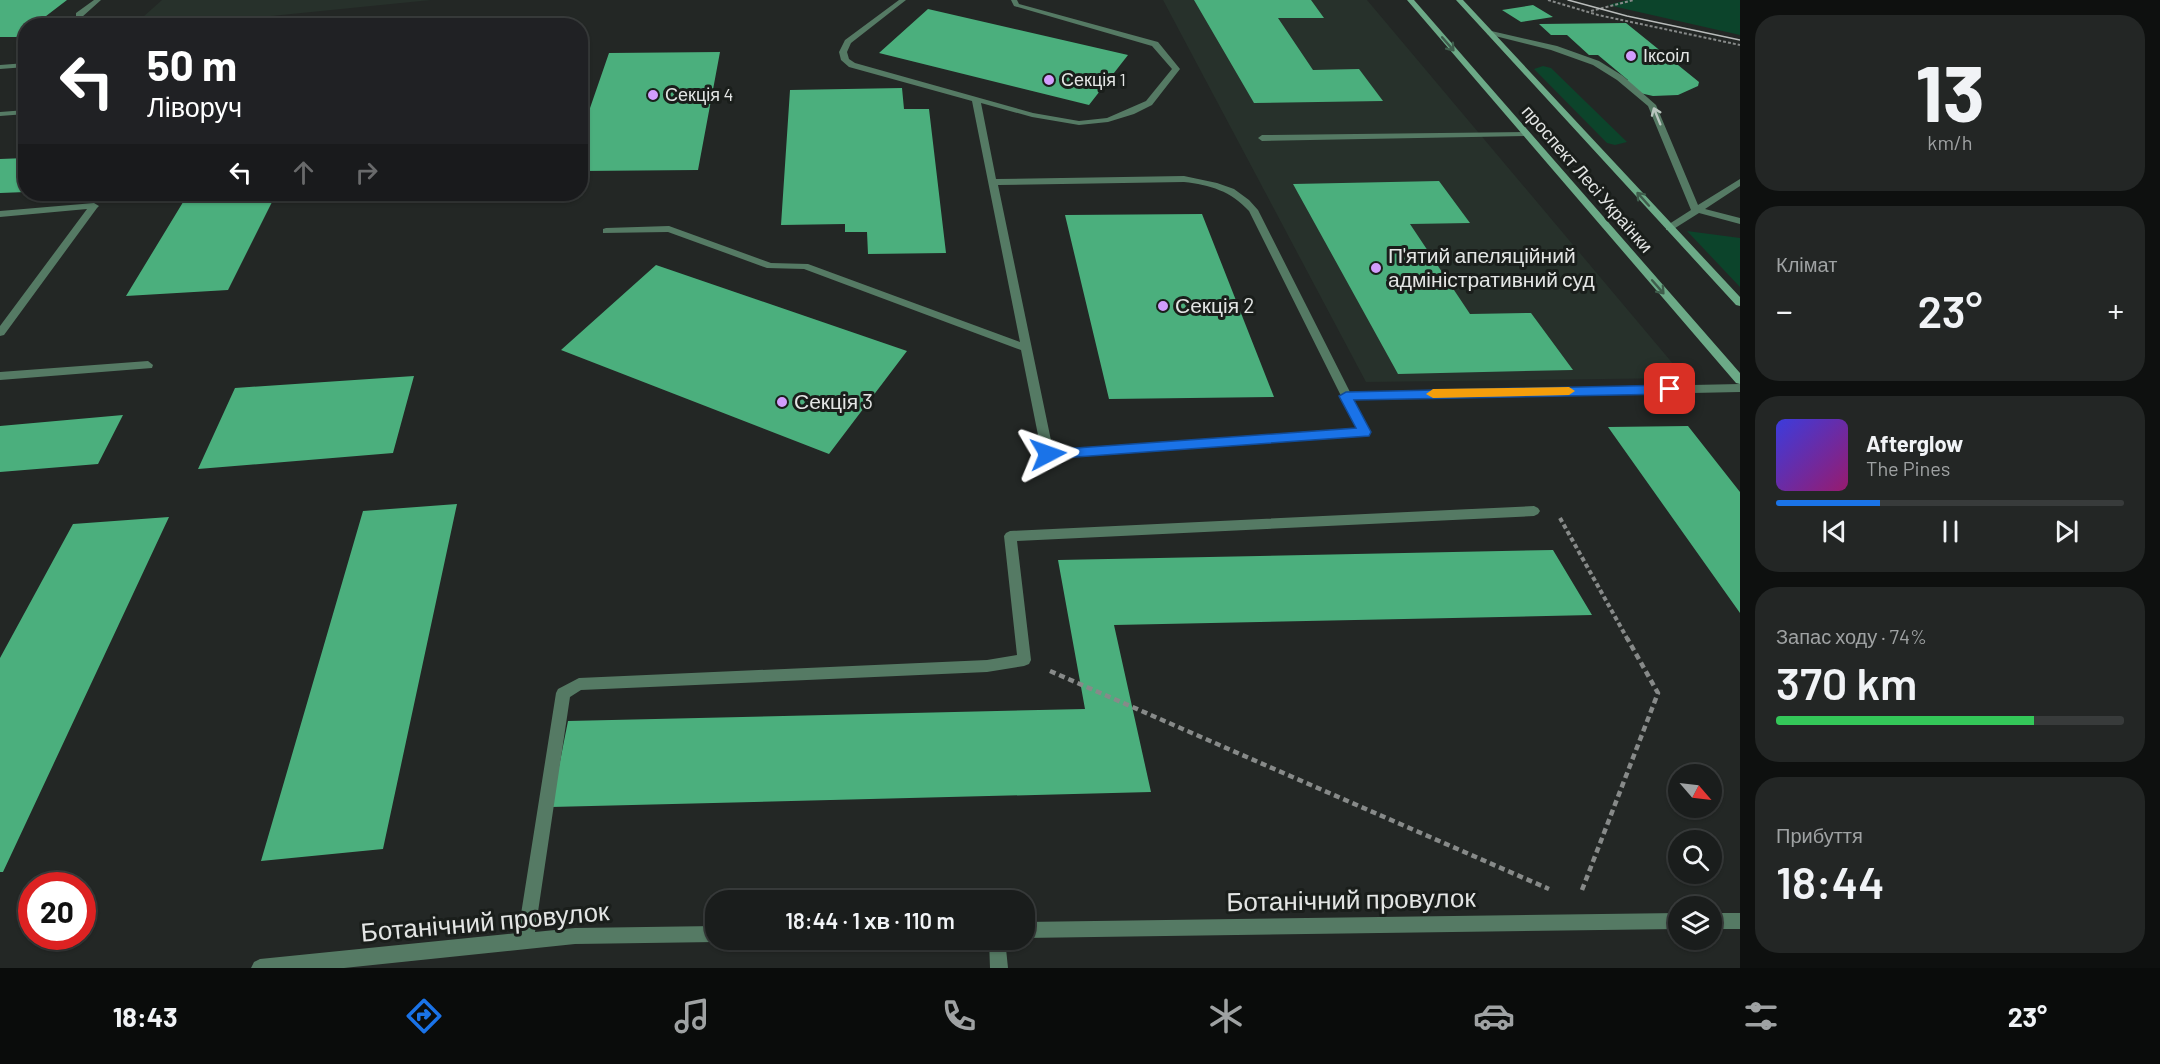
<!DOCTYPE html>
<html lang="uk">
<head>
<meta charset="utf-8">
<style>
	body { margin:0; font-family:Barlow,sans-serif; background:#232625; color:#f1f3f6; height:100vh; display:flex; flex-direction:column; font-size:22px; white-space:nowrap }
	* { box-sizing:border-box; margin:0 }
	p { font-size:20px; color:#9fa2a3 }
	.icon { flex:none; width:33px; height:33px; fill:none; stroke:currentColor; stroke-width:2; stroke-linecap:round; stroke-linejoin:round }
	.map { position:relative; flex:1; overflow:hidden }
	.details { display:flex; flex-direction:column; gap:15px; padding:15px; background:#0e100f; width:420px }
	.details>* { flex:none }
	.banner { position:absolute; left:18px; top:18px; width:570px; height:183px; border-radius:24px; box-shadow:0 2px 4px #0004,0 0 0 2px #383b3b; background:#202124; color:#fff; overflow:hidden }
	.needle { width:39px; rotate:118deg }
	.tools { position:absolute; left:1668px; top:764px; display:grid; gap:12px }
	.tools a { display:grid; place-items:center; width:54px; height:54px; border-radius:50%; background:#1a1d1c; box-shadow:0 2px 4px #0004,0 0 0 2px #383b3b; font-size:30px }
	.speed { position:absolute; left:18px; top:872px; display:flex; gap:12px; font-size:30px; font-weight:700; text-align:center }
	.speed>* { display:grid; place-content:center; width:78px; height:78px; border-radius:50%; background:#1a1d1c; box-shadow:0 2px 4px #0004,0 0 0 2px #383b3b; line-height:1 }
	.speed .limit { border:9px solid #d22; background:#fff; color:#111 }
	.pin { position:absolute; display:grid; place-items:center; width:51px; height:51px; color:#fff; margin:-26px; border-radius:12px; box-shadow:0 3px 9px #0006 }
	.me { position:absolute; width:66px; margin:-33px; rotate:86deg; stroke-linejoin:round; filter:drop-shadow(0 0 4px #0008) }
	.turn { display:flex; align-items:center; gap:21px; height:126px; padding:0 30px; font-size:27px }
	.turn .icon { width:78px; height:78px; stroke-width:2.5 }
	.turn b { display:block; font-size:42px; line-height:51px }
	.lanes { display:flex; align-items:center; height:57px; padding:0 30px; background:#0003; justify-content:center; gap:30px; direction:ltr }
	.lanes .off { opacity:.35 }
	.big { font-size:45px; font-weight:600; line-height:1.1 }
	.details .card { flex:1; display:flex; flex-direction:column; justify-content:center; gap:9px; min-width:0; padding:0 21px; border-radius:24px; background:#232625 }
	.details .dial { align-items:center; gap:0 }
	.dial b { font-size:78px; line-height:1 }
	.song { display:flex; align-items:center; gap:18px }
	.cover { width:72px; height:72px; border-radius:9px; background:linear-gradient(135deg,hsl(240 70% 55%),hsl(320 70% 35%)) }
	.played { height:6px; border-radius:3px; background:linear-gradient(90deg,#1a73e8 30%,#383b3b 30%) }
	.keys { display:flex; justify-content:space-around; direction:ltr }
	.heat { display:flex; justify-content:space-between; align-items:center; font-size:33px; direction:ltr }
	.charge { height:9px; border-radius:4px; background:linear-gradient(90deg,#34c759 74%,#383b3b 0) }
	.trip { position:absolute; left:705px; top:890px; width:330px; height:60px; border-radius:24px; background:#1a1d1c; box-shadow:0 2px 4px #0004,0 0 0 2px #383b3b; font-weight:600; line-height:60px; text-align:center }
	.dock { display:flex; height:96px; justify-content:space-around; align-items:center; background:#0a0c0b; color:#9fa2a3 }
	.dock .icon { width:42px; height:42px }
	.dock .on { color:#1a73e8 }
	.dock b { font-size:27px; color:#f1f3f6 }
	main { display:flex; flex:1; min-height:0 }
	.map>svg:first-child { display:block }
	.built { fill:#27312b }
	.green { fill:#0c442b }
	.building { fill:#4baf7d }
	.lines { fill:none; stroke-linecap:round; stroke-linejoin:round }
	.path-far2 { stroke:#878a89; stroke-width:2; stroke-dasharray:3 2; stroke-linecap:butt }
	.path-far1 { stroke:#878a89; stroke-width:4; stroke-dasharray:4.5 3; stroke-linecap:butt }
	.path { stroke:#878a89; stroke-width:4.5; stroke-dasharray:6 4; stroke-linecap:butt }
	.service { fill:#557a64; fill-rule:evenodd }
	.minor { fill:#557a64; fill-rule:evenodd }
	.secondary { fill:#6caa87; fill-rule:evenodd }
	.tram { stroke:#b9bcbb; stroke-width:1.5 }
	.oneway { stroke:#3f5d4c }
	.oneway2 { stroke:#b8c5be }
	.route { fill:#1a73e8; stroke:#114b97; stroke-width:1.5 }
	.slow { fill:#f59e0b }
	.poi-dot { fill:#d29dfd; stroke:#1a1e1b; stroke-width:2 }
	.labels { text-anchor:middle; stroke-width:6; stroke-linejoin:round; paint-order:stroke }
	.far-poi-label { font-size:18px; fill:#e3e5e4; stroke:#1a1e1b; text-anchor:start }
	.far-street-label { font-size:18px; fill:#e3e5e4; stroke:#1a1e1b }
	.poi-label { font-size:21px; fill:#e3e5e4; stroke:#1a1e1b; text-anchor:start }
	.near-street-label { font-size:26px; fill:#e3e5e4; stroke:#1a1e1b }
</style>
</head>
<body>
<main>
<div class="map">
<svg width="1740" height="968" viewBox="0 0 1740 968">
	<rect width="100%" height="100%" fill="#232725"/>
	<path class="built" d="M162,0H431L183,25H134Z
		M1163,0H1367L1685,378L1366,382Z"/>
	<path class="green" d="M1627,0H1740V35L1608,5Z
		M1543,66L1551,68L1627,142L1615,145L1607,143L1534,69Z
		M1687,231L1740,238V287Z"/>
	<path class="building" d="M0,0H67L33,26H26V31L17,37H0Z
		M1194,0H1311L1324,18H1278L1313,70L1359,69L1383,101L1254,103Z
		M1533,5L1553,17L1521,22L1502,10Z
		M928,9L1128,55L1089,105L879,53Z
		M1626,23L1699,82L1698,86L1678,95L1653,96L1631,91L1623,83L1628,80L1598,55H1589L1567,35H1551L1539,24Z
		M720,52L698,170L580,171V137L609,53Z
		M902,88L904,109H929L946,253L868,254L867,232H845V224L781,225L790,90Z
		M26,158V192L0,193V159Z
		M1439,181L1470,223L1410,224L1470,314L1531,313L1573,370L1398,374L1293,184Z
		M188,194H276L228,290L126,296Z
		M1202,214L1274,397L1109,399L1065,215Z
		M656,265L907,351L829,454L561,350Z
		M414,376L393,453L198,469L235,388Z
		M123,415L98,464L0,472V426Z
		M1688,426L1740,492V613L1608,427Z
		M457,504L383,849L261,861L363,511Z
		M169,517L3,872H0V658L73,524Z
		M1553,550L1592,615L1114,625L1151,792L551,807L568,721L1085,709L1058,560Z"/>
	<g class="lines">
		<path class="path-far2" d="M1548,0L1598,15L1740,45
			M1591,11L1634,0"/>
		<path class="path-far1" d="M1560,518L1628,640"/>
		<path class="path" d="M1050,671L1549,889
			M1582,890L1658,693L1627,638"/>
		<path class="service" d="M94,0H101L82,17H76V13Z
			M899,0H906L851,43L847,52L849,59L855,63L1033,113L1079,121L1107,118L1146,101L1172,69L1152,46L1014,6L1011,0H1017L1019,4L1158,42L1180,69L1152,105L1134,114L1108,122L1079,125L1032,117L981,103L996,179L1184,176L1217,183L1234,189L1249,200L1258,210L1350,392L1740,384V392L1353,400L1370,432L1368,435L1048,459L1042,455L1021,350L804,269L767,268L668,232L603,233V229L606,228L669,226L771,263L808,264L1020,342L972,101L849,67L841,60L839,52L845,40ZM1184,182C1210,185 1231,191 1249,211L1357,428L1053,450L998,185Z
			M532,20H535V24L489,26Z
			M1487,30L1557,46L1599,61L1623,76L1656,105L1698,205L1740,179V186L1705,209L1740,218V224L1699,213L1672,230H1666V226L1691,210L1648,106L1617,80L1593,65L1551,50L1487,34Z
			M26,63V67L0,69V65Z
			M26,110V114L0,116V112Z
			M1526,132H1529V136L1262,141L1258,138L1262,135Z"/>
		<path class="minor" d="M94,203L99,206L97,208L4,335L0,336V326L87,209L0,217V211Z
			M148,361L153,365L152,368L0,380V372Z
			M1534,506L1538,508L1540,511L1538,514L1534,516L1017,541L1031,660L1029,664L1024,666L987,672L581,690L570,697L535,932L575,928L716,926V939L722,940L716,942L575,944L344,968H251L254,962L260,959L518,933L556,693L558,689L579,678L987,660L1017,655L1004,536L1006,533L1010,531Z
			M1678,913V929L1024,938V922Z
			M1712,913H1740V929H1712Z
			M989,939H1005L1008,968H990Z"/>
		<path class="secondary" d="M1407,0H1414L1740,373V384L1736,383Z
			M1456,0H1463L1740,297V306L1736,305Z"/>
		<path class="tram" d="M1568,0L1627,16L1740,40"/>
	</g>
	<defs><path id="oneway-shaft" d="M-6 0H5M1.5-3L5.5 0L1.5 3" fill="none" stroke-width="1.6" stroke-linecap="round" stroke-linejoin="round" transform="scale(1.5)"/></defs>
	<g class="oneway">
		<use href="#oneway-shaft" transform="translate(1448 44) rotate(49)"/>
		<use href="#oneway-shaft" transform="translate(1643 199) rotate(-132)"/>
		<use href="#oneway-shaft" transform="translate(1658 287) rotate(49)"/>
	</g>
	<use class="oneway2" href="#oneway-shaft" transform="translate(1657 116) rotate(-112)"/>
	<path class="route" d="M1670,385L1677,389L1670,394L1354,400L1371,432L1369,436L1048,459L1042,454L1048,450L1356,428L1339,396L1346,392Z"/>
	<path class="slow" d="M1569,387L1575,391L1569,395L1433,398L1426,394L1433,389Z"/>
	<g class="poi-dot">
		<circle cx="1631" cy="56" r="6"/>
		<circle cx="1049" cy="80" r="6"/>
		<circle cx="653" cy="95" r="6"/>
		<circle cx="1376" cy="268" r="6"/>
		<circle cx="1163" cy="306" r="6"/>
		<circle cx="782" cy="402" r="6"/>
	</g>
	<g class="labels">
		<g class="far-poi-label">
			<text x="1643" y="62">Іксоіл</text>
			<text x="1061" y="86">Секція 1</text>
			<text x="665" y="101">Секція 4</text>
		</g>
		<g class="far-street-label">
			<text transform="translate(1587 179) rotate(49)" y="6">проспект Лесі Українки</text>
		</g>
		<g class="poi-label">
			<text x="1388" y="263">П'ятий апеляційний<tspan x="1388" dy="24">адміністративний суд</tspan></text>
			<text x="1175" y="313">Секція 2</text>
			<text x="794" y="409">Секція 3</text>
		</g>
		<g class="near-street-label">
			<text transform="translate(1351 900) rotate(-1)" y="9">Ботанічний провулок</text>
			<text transform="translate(485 922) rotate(-5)" y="9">Ботанічний провулок</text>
		</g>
	</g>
</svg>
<div class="tools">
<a><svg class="needle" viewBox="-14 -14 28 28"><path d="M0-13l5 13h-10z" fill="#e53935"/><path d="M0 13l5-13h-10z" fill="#9fa2a3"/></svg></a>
<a><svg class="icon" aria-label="search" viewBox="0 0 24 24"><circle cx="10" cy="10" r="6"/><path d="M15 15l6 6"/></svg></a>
<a><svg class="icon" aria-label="layers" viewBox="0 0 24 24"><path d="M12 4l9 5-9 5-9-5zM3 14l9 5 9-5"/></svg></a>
</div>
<div class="speed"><div class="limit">20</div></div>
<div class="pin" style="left:1670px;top:389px;background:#d93025"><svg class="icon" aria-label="arrive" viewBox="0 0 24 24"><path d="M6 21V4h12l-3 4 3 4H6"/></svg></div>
<svg class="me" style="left:1048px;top:454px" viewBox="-20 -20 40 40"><path d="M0-17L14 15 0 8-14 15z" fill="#1a73e8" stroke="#fff" stroke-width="4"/></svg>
<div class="trip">18:44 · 1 хв · 110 m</div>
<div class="banner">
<div class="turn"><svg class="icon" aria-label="left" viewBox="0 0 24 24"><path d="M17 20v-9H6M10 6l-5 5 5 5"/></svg><div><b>50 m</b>Ліворуч</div></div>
<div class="lanes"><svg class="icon" aria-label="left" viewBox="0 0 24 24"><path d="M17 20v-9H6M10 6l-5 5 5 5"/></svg><svg class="icon off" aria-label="ahead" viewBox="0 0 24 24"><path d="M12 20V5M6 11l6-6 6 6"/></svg><svg class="icon off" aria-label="right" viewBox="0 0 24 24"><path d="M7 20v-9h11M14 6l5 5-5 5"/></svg></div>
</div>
</div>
<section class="details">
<div class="card dial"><b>13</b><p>km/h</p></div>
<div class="card"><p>Клімат</p>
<div class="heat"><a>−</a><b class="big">23°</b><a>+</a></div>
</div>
<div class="card">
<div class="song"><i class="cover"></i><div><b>Afterglow</b><p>The Pines</p></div></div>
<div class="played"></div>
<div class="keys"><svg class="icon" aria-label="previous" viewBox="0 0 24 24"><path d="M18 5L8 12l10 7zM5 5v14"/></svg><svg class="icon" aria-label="pause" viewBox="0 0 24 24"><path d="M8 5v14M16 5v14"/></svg><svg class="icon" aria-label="next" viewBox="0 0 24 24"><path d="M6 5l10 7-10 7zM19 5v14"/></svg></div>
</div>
<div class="card"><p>Запас ходу · 74%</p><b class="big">370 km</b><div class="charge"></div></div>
<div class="card"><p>Прибуття</p><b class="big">18:44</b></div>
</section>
</main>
<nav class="dock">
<b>18:43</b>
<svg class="icon on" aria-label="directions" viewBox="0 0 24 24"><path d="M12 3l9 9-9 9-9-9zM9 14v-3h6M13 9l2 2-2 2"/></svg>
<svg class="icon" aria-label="music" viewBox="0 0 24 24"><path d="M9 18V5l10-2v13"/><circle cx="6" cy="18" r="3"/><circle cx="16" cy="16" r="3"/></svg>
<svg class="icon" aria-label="phone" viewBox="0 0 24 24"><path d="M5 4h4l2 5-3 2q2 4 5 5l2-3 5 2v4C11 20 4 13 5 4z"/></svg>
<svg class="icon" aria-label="climate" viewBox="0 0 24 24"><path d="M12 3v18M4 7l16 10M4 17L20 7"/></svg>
<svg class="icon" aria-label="car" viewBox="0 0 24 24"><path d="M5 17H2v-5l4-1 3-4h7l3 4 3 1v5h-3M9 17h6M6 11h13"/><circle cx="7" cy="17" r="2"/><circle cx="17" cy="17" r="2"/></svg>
<svg class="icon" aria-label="filters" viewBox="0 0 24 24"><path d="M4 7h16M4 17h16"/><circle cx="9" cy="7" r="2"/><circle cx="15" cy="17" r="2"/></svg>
<b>23°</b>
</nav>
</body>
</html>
